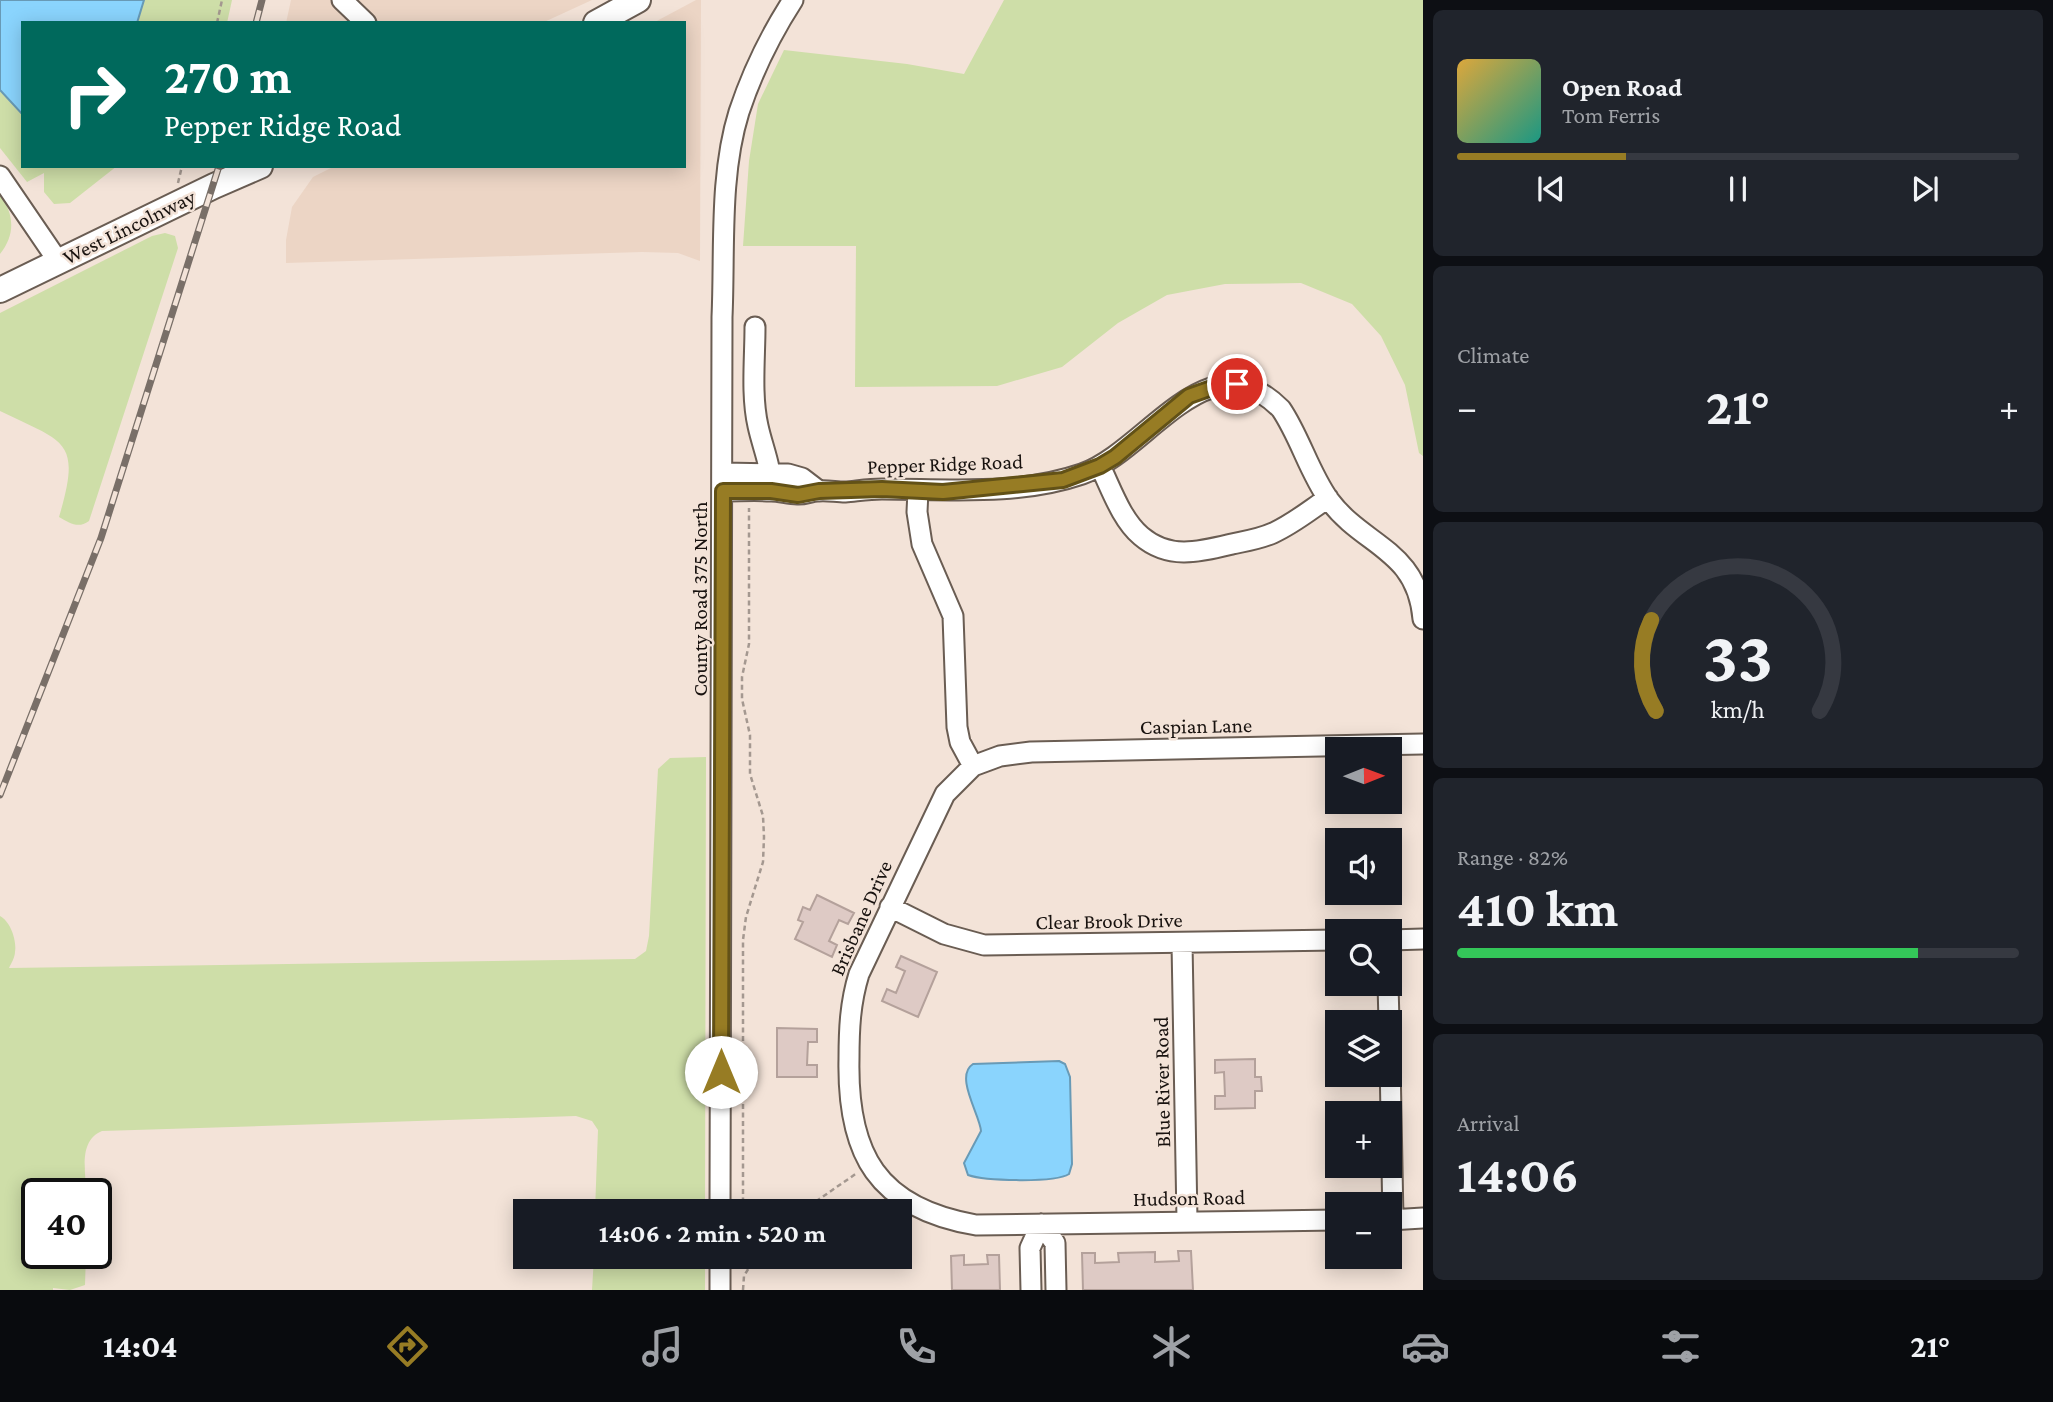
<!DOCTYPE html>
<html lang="en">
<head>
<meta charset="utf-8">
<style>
	body { margin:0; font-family:"Crimson Pro",serif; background:#20242c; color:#f1f3f6; height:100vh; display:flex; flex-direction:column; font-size:26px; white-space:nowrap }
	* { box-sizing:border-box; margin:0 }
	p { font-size:23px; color:#9ea1a6 }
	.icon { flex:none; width:38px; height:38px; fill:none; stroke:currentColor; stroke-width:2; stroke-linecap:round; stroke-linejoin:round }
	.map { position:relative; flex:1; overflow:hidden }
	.drawer { display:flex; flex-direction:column; gap:10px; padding:10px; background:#0d0f14; width:630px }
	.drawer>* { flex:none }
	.top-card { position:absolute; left:21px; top:21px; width:665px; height:147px; border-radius:0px; box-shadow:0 4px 18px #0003; background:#00695c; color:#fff; overflow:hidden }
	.needle { width:46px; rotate:89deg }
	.controls { position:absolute; left:1325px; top:737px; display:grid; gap:14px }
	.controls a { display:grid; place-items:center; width:77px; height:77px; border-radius:0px; background:#171b24; box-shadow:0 4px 18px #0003; font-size:35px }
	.speed { position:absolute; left:21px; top:1178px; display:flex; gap:14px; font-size:35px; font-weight:700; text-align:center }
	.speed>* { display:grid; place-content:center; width:91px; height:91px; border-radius:50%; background:#171b24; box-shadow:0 4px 18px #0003; line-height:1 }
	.speed .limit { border:4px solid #111; border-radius:10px; background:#fff; color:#111 }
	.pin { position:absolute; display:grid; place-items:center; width:60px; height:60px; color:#fff; margin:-30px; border:4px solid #fff; border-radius:50%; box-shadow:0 2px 7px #0007 }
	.me { position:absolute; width:77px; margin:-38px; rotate:0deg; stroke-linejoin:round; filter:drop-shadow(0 0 5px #0008) }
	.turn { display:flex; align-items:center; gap:24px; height:147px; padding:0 28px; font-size:32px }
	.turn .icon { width:91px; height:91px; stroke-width:2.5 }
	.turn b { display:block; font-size:49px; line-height:60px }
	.big { font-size:52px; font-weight:700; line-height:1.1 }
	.drawer .widget { flex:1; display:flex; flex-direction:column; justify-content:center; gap:10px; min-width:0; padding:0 24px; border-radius:10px; background:#20242c }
	.drawer .dial { align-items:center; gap:0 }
	.dial svg { height:182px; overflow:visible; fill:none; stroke:#363941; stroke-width:7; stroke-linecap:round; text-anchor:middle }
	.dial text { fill:#f1f3f6; stroke:none }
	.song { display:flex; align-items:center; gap:21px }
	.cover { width:84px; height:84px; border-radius:10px; background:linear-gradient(135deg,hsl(40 70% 55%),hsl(170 70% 35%)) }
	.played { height:7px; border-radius:4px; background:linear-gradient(90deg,#977c24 30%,#363941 30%) }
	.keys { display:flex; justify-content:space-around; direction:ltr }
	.heat { display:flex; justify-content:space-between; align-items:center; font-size:38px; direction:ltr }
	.charge { height:10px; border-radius:5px; background:linear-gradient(90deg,#34c759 82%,#363941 0) }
	.trip { position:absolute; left:513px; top:1199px; width:399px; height:70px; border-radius:0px; background:#171b24; box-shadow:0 4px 18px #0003; font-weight:700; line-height:70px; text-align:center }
	.tab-bar { display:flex; height:112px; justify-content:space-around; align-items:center; background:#090b0e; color:#9ea1a6 }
	.tab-bar .icon { width:49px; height:49px }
	.tab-bar .current { color:#977c24 }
	.tab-bar b { font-size:32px; color:#f1f3f6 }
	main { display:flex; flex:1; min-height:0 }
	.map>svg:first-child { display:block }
	.built { fill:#ecd5c5 }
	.green { fill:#cedea8 }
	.water { fill:#8ad4fd; stroke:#689ab6; stroke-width:2 }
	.building { fill:#decac5; stroke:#b4a19b; stroke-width:2 }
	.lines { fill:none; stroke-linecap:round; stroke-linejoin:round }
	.minor-casing { stroke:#6a5d53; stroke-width:23 }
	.major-casing { stroke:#6a5d53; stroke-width:28 }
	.path { stroke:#a49890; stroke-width:2.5; stroke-dasharray:5 3.5; stroke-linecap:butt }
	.minor { stroke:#fff; stroke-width:19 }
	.major { stroke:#fff; stroke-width:24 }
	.rail-casing { stroke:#796f68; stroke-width:7 }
	.rail { stroke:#f3e3d8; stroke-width:4.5; stroke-dasharray:13; stroke-linecap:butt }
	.route-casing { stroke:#625117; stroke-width:18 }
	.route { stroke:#977c24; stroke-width:12 }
	.labels { text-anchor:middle; stroke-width:5; stroke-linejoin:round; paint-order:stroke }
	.street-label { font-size:21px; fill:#18120f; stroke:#f3e3d8 }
</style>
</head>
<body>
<main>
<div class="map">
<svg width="1423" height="1290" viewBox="0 0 1423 1290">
	<rect width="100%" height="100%" fill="#f3e3d8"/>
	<path class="built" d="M291,0H592L542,23H286Z
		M696,0H701L700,261L678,253L642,252L286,263V240L292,207L313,177L335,166H684V23H653Z"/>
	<path class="green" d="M144,0H232L227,23H137Z
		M1004,0H1423V456L1419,453L1405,385L1381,336L1352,304L1301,283L1225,284L1167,295L1118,323L1062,367L997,386L855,387L856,246H743L749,161L758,104L784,50L907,64L964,74Z
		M0,90L23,115V166H117L70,203L54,204L44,192V173L27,182L0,148Z
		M0,195C15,215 15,235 0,254Z
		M165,233L175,236L178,248L89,521C78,529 70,523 59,517C82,439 65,443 0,411V313L152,236Z
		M706,757L705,1211H595L598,1130L592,1121L576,1116L102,1131C78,1141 86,1171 86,1193L37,1194V1253H86L85,1285L70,1290L53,1288V1290H0V916C10,921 17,940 15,952C15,957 11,964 9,968L635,959L646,951L649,936L658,769L670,758Z
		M594,1257H705V1290H592Z"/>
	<path class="water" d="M0,0H144L137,23H23V115L0,90Z
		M1059,1061L1065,1064L1070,1077L1072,1164L1069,1174C1055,1183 985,1181 968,1175L964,1163L981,1131C980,1115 954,1076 973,1064Z"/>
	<path class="building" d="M817,895L854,913L848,924L839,920L829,941L837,945L832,957L795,939L803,922L798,920L803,907L810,910Z
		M901,956L937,972L918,1017L882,1001L887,989L896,993L905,971L896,967Z
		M777,1028L817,1029V1042H808L807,1065H817V1077H777Z
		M1255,1059V1077H1261L1262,1091H1255V1108L1215,1109V1096H1225L1224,1072L1215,1073V1060Z
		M1178,1251H1191L1193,1290H1083L1082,1253H1095V1263L1119,1262L1118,1253L1155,1252V1262L1179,1261Z
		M964,1255V1265L988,1264L987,1255H999L1000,1290H952L951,1256Z"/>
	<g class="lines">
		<defs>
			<path id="minor" d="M342,0L366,23
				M0,176L58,261
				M755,327C755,359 751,395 758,426C763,449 772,467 771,491
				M1100,466C1111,488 1121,519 1141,536C1169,560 1199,552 1232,544C1246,541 1260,539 1273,533C1293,524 1310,510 1328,498
				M723,473L788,474L802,478L819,491
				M723,491C739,491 755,490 771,491C780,491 788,494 797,494C804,495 811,491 818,491C827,490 836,492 845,492C857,491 869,489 882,489C948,489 1018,496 1082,474C1148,451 1208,335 1281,409C1300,437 1309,472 1329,500C1364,547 1417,549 1423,619
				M918,491L917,512L922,544L953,616L957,727L960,742L973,766
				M890,907L944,934L984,945L1337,940
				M1390,940L1423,939
				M1182,943L1187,1220
				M1388,984L1389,1022
				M1390,1061L1393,1220
				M720,1211L722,317C725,251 719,176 739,112C752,73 771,34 793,0
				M1337,1220L976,1225C877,1208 847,1154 849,1059C849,1030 850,1003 859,974L945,794L973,766L1000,756L1031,752L1423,744
				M1390,1220L1423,1218
				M1041,1224L1055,1243L1056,1290
				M720,1290V1256
				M1031,1290L1030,1248L1041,1224"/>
			<path id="major" d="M596,23L638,0
				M0,290L214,186L260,166"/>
		</defs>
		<use href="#minor" class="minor-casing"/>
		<use href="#major" class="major-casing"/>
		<path class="path" d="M217,23L222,0
			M178,183L182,166
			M743,1211V940L746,917L763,862L764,837L763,816L750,774V735L742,699V677L749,644V508
			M802,1211L857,1173
			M743,1290L744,1276L756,1256"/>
		<use href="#minor" class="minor"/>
		<use href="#major" class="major"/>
		<defs>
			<path id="rail" d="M256,23L262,0
				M0,795L101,538L219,166"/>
		</defs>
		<use href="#rail" class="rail-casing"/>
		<use href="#rail" class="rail"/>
	</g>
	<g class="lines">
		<defs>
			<path id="route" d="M721,1072L723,491H771L798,495L819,491L882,489L943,492L1063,480L1100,466L1115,457L1189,396L1220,385L1237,384"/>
		</defs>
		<use href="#route" class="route-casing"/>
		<use href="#route" class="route"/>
	</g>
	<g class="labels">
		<g class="street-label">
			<text transform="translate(129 227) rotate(-26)" y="7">West Lincolnway</text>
			<text transform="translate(945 464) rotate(-2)" y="7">Pepper Ridge Road</text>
			<text transform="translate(700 599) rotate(-90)" y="7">County Road 375 North</text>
			<text transform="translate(1196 726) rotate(-1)" y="7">Caspian Lane</text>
			<text transform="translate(861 918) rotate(-66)" y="7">Brisbane Drive</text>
			<text transform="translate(1109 921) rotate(-1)" y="7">Clear Brook Drive</text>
			<text transform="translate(1162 1082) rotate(-91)" y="7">Blue River Road</text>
			<text transform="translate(1189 1198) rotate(-1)" y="7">Hudson Road</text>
		</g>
	</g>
</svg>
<div class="controls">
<a><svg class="needle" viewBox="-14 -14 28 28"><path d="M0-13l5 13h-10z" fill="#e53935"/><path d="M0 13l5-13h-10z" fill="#9ea1a6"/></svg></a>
<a><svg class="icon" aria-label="sound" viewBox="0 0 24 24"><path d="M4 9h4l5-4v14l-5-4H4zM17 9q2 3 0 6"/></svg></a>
<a><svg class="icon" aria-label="search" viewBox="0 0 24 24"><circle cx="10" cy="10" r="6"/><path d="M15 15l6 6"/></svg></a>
<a><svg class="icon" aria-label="layers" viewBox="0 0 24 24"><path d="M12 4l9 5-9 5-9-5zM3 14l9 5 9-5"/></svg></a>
<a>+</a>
<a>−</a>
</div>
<div class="speed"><div class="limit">40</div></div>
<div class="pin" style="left:1237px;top:384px;background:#d93025"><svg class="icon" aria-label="arrive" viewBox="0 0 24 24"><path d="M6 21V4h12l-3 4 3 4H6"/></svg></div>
<svg class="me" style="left:721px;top:1072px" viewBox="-20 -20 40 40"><circle r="19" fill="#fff"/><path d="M0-13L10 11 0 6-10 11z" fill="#977c24"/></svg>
<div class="trip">14:06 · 2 min · 520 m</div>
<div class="top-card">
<div class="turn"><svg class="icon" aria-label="right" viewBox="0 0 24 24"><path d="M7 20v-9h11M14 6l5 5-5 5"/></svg><div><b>270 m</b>Pepper Ridge Road</div></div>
</div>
</div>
<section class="drawer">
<div class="widget">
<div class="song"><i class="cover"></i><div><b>Open Road</b><p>Tom Ferris</p></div></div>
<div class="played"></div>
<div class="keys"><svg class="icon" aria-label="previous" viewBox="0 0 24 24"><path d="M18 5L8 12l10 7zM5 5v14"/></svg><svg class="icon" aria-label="pause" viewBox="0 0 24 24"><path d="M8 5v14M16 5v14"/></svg><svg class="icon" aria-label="next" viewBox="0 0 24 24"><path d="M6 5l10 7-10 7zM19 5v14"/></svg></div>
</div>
<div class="widget"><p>Climate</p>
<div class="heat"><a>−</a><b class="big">21°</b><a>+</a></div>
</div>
<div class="widget dial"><svg viewBox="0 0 100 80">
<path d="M14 69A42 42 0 1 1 86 69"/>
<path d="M14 69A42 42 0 0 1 12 29" stroke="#977c24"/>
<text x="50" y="56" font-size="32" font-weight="700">33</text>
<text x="50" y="72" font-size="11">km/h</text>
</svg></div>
<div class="widget"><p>Range · 82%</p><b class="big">410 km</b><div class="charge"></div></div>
<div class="widget"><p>Arrival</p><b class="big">14:06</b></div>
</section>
</main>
<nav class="tab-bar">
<b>14:04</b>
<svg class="icon current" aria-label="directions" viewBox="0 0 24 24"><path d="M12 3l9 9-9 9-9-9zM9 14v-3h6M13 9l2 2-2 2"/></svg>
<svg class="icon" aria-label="music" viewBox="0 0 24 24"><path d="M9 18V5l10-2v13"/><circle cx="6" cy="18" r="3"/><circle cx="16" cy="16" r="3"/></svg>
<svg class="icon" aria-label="phone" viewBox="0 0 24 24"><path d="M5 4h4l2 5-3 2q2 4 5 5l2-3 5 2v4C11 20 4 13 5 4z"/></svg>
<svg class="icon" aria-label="climate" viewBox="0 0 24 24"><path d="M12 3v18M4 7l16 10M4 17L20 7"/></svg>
<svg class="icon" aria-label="car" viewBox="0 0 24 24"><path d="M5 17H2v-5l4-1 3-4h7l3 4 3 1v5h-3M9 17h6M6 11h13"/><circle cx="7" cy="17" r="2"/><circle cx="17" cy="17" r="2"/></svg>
<svg class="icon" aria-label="filters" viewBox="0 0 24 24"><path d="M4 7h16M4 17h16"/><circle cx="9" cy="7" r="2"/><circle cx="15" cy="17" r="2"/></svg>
<b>21°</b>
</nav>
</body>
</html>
